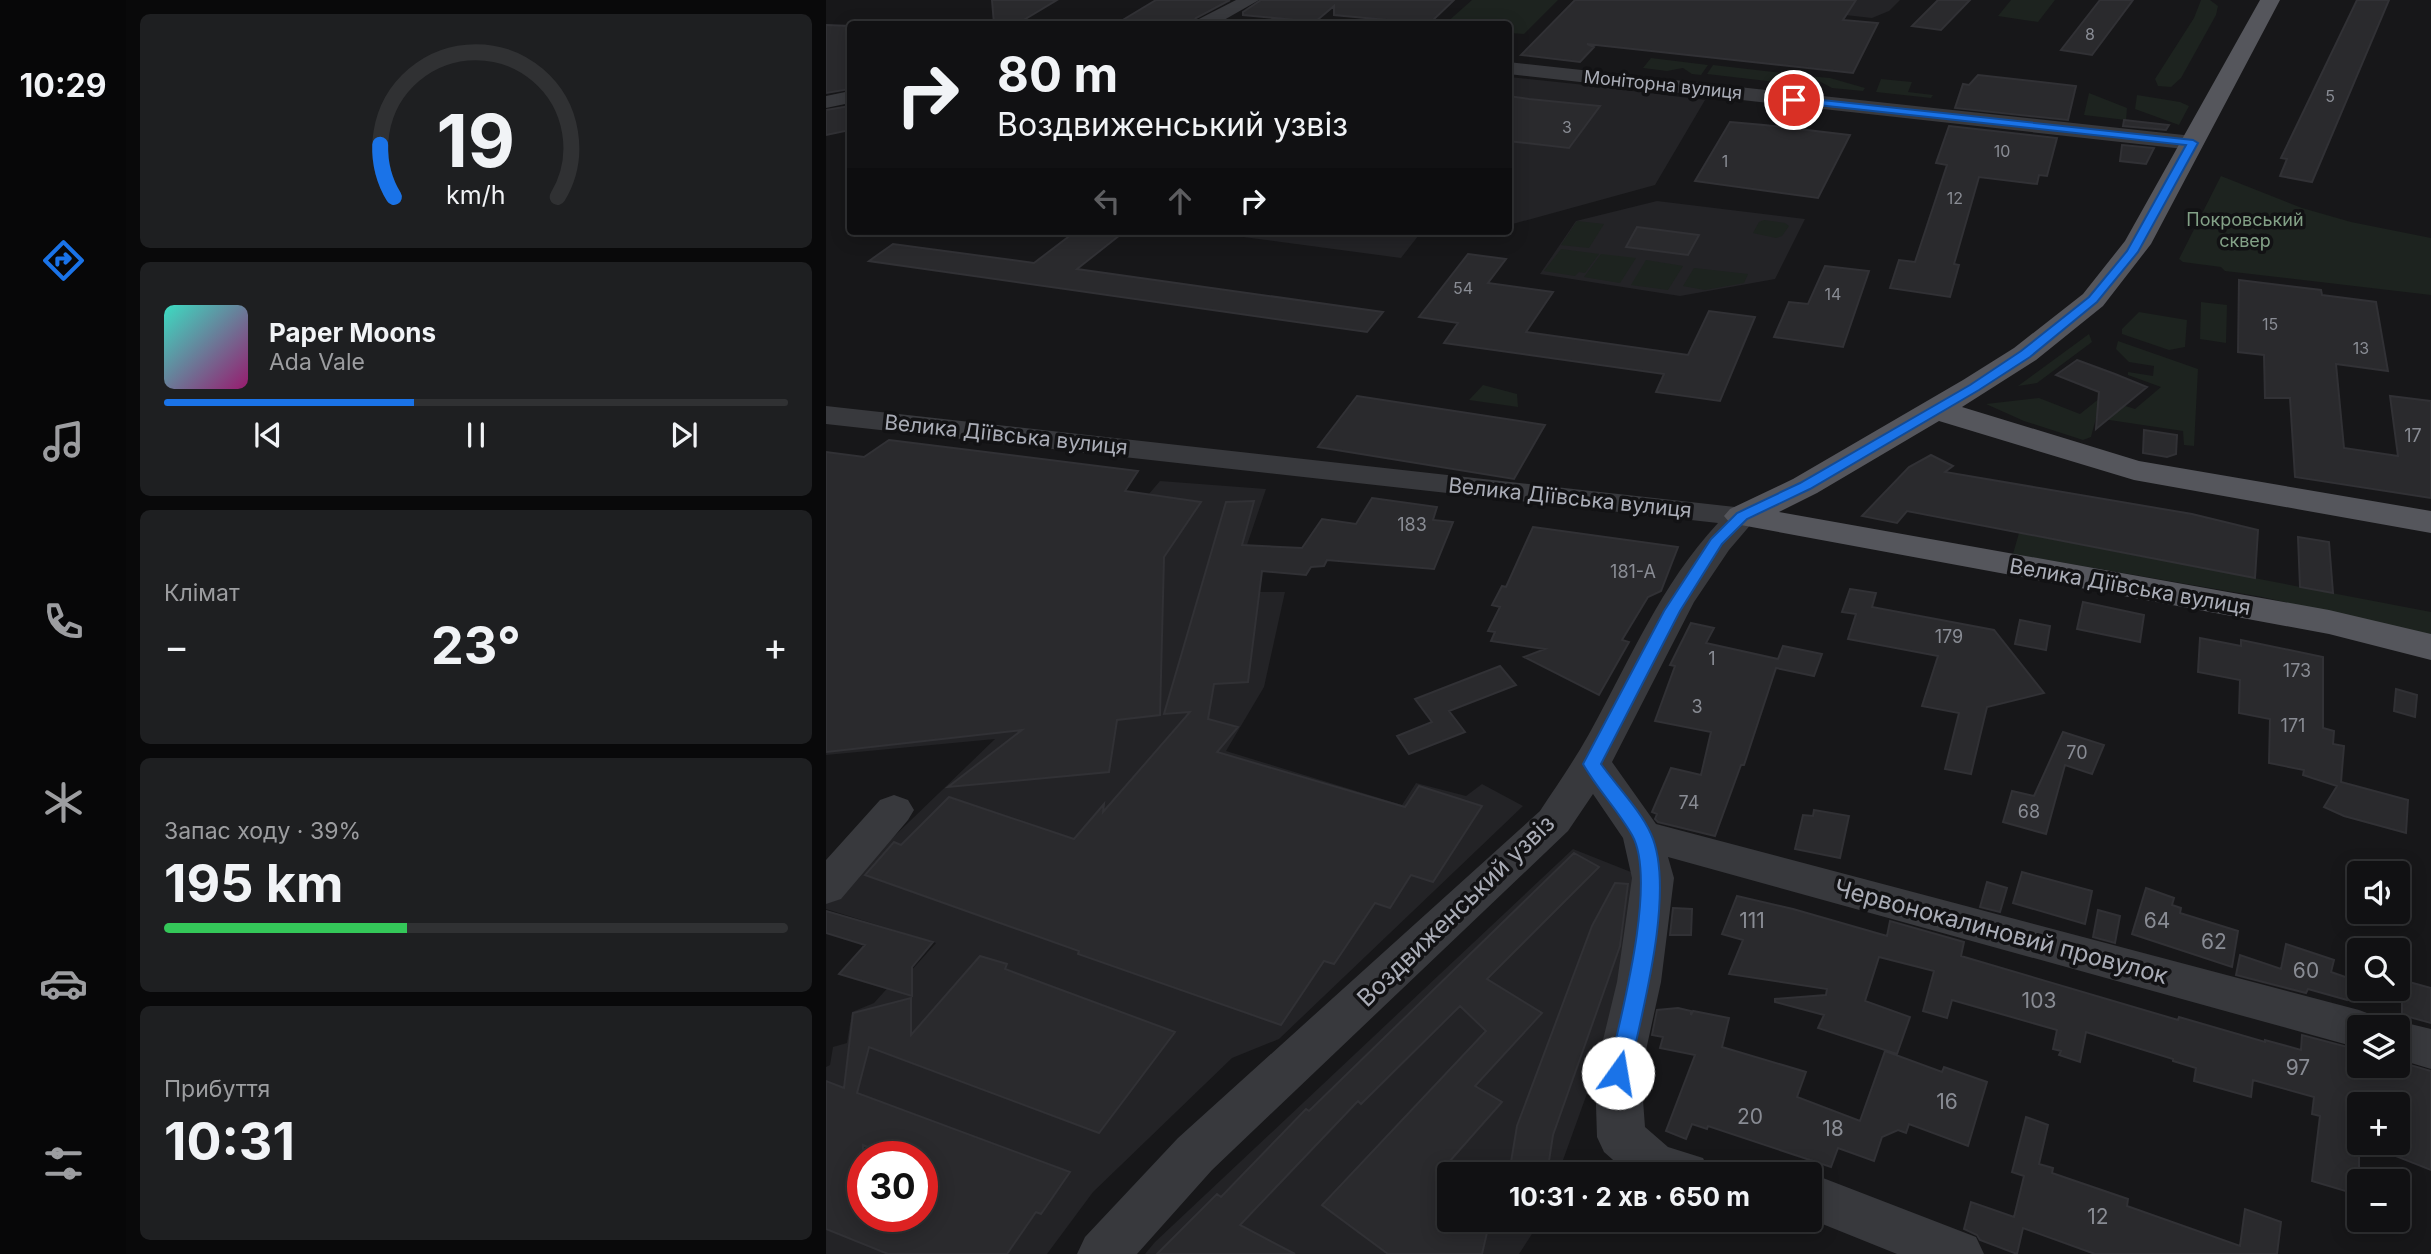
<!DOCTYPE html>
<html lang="uk">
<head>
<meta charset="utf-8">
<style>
	body { margin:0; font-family:Inter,sans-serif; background:#1e1f21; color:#f1f3f6; height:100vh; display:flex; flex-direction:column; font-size:26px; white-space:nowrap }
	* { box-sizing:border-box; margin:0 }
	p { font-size:23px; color:#9c9da0 }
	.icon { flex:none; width:38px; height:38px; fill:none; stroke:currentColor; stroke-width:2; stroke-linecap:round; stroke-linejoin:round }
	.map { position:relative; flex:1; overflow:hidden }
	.side { display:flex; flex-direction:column; gap:14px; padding:14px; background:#09090a; width:700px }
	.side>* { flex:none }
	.banner { position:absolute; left:21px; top:21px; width:665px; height:214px; border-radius:7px; box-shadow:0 4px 18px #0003,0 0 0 2px #303133; background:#111113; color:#f1f3f6; overflow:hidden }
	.controls { position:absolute; left:1521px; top:861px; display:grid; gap:14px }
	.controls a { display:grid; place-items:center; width:63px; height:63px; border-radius:7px; background:#111113; box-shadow:0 4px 18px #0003,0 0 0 2px #303133; font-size:35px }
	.speed { position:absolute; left:21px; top:1141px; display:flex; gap:14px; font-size:35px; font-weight:700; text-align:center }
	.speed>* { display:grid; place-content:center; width:91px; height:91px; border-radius:50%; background:#111113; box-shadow:0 4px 18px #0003,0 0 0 2px #303133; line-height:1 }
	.speed .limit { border:10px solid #d22; background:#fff; color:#111 }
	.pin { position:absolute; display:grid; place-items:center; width:60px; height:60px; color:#fff; margin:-30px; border:4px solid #fff; border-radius:50%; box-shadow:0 2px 7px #0007 }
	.me { position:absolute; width:77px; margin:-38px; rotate:13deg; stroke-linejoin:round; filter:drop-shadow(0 0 5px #0008) }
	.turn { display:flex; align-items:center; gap:24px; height:147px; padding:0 35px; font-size:32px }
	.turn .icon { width:91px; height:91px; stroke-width:2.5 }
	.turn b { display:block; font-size:49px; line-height:60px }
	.lanes { display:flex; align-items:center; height:66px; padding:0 35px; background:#0003; justify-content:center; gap:35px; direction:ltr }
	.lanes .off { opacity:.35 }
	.big { font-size:52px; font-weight:700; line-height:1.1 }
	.side .tile { flex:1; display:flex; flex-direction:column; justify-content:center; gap:10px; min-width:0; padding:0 24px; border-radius:10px; background:#1e1f21 }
	.side .dial { align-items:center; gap:0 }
	.dial svg { height:182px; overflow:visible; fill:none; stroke:#303133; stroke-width:7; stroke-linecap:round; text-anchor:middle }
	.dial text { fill:#f1f3f6; stroke:none }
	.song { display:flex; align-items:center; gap:21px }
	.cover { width:84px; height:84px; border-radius:10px; background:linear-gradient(135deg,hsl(170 70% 55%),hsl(320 70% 35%)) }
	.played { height:7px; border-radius:4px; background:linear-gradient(90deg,#1a73e8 40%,#303133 40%) }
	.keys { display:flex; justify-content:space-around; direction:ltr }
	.heat { display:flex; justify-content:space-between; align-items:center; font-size:38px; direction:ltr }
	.charge { height:10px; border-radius:5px; background:linear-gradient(90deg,#34c759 39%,#303133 0) }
	.trip { position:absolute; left:611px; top:1162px; width:385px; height:70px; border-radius:7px; background:#111113; box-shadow:0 4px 18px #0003,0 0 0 2px #303133; font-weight:700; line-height:70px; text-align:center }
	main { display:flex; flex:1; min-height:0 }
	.dock { display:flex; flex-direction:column; width:126px; justify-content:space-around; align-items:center; background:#070708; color:#9c9da0 }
	.dock .icon { width:49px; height:49px }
	.dock .selected { color:#1a73e8 }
	.dock b { font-size:32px; color:#f1f3f6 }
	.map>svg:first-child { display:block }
	.built { fill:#232326; fill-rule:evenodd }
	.green { fill:#1d231f }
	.building { fill:#2a2a2d; stroke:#313135; stroke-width:2; fill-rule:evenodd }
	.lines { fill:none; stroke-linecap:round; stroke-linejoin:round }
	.minor { fill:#38393d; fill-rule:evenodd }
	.major { fill:#55565c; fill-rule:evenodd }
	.route { fill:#1a73e8; stroke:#114b97; stroke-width:2 }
	.labels { text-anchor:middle; stroke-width:7; stroke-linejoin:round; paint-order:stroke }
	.far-number-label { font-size:16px; fill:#898c94 }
	.far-street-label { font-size:18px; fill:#aaadb7; stroke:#121214 }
	.far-park-label { font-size:18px; fill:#83a187; stroke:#121214 }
	.number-label { font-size:18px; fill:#898c94 }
	.street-label { font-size:21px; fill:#aaadb7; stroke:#121214 }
	.near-number-label { font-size:21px; fill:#898c94 }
	.near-street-label { font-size:24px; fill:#aaadb7; stroke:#121214 }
</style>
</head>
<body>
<main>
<nav class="dock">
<b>10:29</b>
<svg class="icon selected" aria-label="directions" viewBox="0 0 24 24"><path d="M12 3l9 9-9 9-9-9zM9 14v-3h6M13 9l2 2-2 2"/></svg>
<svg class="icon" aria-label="music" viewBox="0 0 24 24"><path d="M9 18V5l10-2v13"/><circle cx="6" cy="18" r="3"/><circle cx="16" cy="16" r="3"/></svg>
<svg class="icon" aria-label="phone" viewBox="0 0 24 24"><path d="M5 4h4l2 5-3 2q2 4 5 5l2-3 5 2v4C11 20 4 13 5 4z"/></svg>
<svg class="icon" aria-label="climate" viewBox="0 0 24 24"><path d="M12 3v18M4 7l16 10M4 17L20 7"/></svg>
<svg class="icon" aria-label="car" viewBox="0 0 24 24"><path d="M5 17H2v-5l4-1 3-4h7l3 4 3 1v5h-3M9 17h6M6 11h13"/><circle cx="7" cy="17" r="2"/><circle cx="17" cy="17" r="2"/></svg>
<svg class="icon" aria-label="filters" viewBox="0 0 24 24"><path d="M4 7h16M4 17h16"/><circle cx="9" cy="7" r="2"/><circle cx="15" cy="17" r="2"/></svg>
</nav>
<section class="side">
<div class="tile dial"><svg viewBox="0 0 100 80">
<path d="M14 69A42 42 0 1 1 86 69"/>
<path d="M14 69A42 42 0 0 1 8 46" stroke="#1a73e8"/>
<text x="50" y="56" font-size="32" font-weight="700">19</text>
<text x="50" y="72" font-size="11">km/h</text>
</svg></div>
<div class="tile">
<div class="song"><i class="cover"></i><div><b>Paper Moons</b><p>Ada Vale</p></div></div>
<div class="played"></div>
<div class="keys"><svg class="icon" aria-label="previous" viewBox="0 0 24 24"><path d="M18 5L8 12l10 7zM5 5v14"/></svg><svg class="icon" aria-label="pause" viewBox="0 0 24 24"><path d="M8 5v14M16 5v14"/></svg><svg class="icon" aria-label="next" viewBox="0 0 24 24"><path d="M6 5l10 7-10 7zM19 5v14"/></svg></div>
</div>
<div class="tile"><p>Клімат</p>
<div class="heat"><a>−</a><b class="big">23°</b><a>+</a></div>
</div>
<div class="tile"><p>Запас ходу · 39%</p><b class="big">195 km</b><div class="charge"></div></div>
<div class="tile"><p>Прибуття</p><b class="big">10:31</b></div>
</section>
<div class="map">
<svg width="1605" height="1254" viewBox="0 0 1605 1254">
	<rect width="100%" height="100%" fill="#171719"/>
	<path class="built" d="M883,0H1074L1063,11L1046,18Z
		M683,77L750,84L879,100L829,185L683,225Z
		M831,201L979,219L949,279L854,296L714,274L750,221Z
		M388,231H663L634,237L596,231L575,258L387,233Z
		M0,452L322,495L334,481L440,489L405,592H459L438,687L400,751L576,805L590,783L640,796L656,784L697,806L453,1039L406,1058L267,1192L221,1254H0V1067L4,1065L7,1047L21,1043L26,1012L48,1003L76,972H84L110,943L0,909V902L169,739L0,755ZM37,1157H96V1216H37Z
		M747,849L820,878L808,963L732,1174H623V1220H715L693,1254H319L329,1242Z"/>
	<path class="green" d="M646,0H732L698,34L683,33L682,24H619Z
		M1185,0H1229L1212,22L1172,16Z
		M1375,0H1384L1392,6L1390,15L1355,78L1345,87L1332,86L1329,79L1368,18Z
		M825,58L882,65L875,75L866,74L857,68L841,71L817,68Z
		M887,65L964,74L959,83L881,74Z
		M970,75L1004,78L1039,88L1037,91L1006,88L993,81L979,85L965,83Z
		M1055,79L1086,82L1082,92L1107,95L1105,98L1050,92Z
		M1263,93L1301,108L1300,120L1258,115Z
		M1311,95L1354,102L1363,106L1353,125L1309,109Z
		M1395,176L1476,208L1525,222L1605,238V295L1399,271L1395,267L1357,262L1353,259Z
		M938,220L959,223L963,226L956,236L950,238L927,233L933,222Z
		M751,221L778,224L763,248L735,245Z
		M735,249L773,254L759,273L753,272L749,276L718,271Z
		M775,254L810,258L794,283L758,277Z
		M820,260L857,266L842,290L805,285Z
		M868,268L922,274L918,283L879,290L857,286Z
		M1375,302L1401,305L1400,343L1374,339Z
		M1313,312L1361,320L1359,347L1343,350L1296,334V329Z
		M1263,334L1266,342L1211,383L1192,386Z
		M1292,341L1372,369L1368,446L1358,445L1357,431L1270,418L1265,437L1257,440L1198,421L1160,404L1213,398L1254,414L1274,398L1309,409L1335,387L1302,375V372L1327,376L1328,366L1303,362L1290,349Z
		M657,385L691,394L692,407L643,400Z
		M1193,533L1605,612V635L1436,597L1187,554Z"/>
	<path class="building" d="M166,0H231L191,24H168Z
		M330,0H404L370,18L366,24L336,21L290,24Z
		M435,0H628L603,24L508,15V6L489,22L417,15V12Z
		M749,0H1030L1017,20L1052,23L1027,73L761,44L768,47L754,62L695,55Z
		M1112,0H1144L1115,30L1086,26Z
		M1274,0H1307L1266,55L1235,50Z
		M1531,0H1563L1486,182L1454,176L1461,159L1455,158Z
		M0,25L24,26V89L0,93Z
		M1152,75L1250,86L1242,120L1129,108L1137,84L1143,85Z
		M682,96L703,99L774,106L743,148L682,141Z
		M24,106V130L0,135V110Z
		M1298,120L1343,125L1340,130L1297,126Z
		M904,122L938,125L1024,135L992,198L869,181Z
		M1123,126L1231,138L1221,176L1213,175L1211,184L1153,177L1128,264L1133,265L1124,297L1064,288L1073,260L1089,262L1121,165L1110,163Z
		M1296,145L1328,148L1320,164L1294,161Z
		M811,227L873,235L862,255L800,247Z
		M250,231H299L251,269L557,312L541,332L43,261L67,244L208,263Z
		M642,254L680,259L662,283L727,292L700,332L862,355L883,311L929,317L894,401L830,392L838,374L618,343L632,323L593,317Z
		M999,266L1043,271L1017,347L948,337L963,302L982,304Z
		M1413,280L1495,290L1496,295L1550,302L1562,371L1510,364L1518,448L1572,456L1564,396L1605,401V498L1469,477L1464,398H1439L1438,355L1412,352Z
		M1251,360L1289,374L1321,387L1270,429L1273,392L1230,375Z
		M531,396L719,425L688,479L492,447Z
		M1318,430L1351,435L1350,454L1341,457L1317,453Z
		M63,440L312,471L299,491L375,502L338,557L334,715L291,720L283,772L122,787L196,730L0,752V452L38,457Z
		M1105,455L1127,466L1119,472L1366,514L1432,530L1429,578L1081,511L1071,523L1036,516L1083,467Z
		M546,498L611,507L607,520L627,522L608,569L501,560L498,566L485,567L480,575L436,571L422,682L388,684L382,719L412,727L391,752L579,807L593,786L656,806L607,882L585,875L564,908L549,903L508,964L498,961L455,1025L252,954L253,951L39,875L68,842L75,845L123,797L248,839L278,804L277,812L364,712L338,714L400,502L428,501L416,545L476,548L496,519L530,524Z
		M707,527L852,547L835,591L822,597L796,640L803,642L773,695L698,657L719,649L665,641L669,632L662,631L674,607L666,605L676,586L680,587Z
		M1472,537L1503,542L1507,593L1474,587Z
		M1024,589L1050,593L1046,607L1168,630L1218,693L1161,707L1145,774L1119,769L1133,713L1096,706L1112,656L1022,639L1030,614L1016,612Z
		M1257,602L1318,615L1314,642L1251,629Z
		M1194,620L1224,626L1220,650L1189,644Z
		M865,623L888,628L880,643L952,659L957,646L996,654L988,676L950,668L918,765H915L889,836L832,822L829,819L831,814L826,812L845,768L875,775L885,732L829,721L849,666L844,665Z
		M1374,638L1415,646V640L1497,657V728L1508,731L1507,744L1518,746L1515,782L1582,800L1580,833L1518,816L1498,807L1511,786L1477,775L1478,770L1443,763L1444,719L1413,713L1414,680L1372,672Z
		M674,666L690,685L623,711L639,732L583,754L571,736L606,722L589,699Z
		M1570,689L1591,695L1589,717L1568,711Z
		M1237,732L1278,745L1266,774L1239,765L1220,834L1177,822L1186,791L1208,796Z
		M988,810L1023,816L1014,858L969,849L977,815L987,816Z
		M748,853L773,867L661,979L716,1013L649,1086L676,1102L623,1162V1220H664L656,1254H562L496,1205L660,1031L634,1006L535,1104L532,1101L414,1225L469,1254H331L391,1194L395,1197L480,1109L483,1111Z
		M1196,872L1266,891L1259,924L1187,903Z
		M1161,882L1181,888L1174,912L1154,907Z
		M789,883L802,884L794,946L727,1135L721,1174H683L691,1126L766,926Z
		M1320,888L1348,898L1346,905L1355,908L1354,913L1412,931L1406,967L1306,934Z
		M911,896L967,909L1061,936L1064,921L1138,942L1135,956L1352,1020L1353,1017L1439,1042V1040L1475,1050L1476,1035L1533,1050V1066H1542L1573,1076L1574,1062L1605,1071V1170L1537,1143H1572V1104H1533V1195L1486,1181L1494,1116L1486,1114L1488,1097L1427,1080L1425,1097L1368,1081L1370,1068L1347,1061V1059L1260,1032L1254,1062L1233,1055L1235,1051L1227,1049L1231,1030L1126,1000L1121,1018L1097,1011L1108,971L1053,957L1039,1001L1084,1017L1071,1054L992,1028L998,1015L949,1002V999L1000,995L1001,989L903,974L917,940L896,934Z
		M847,908L866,909L865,935H844Z
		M1272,910L1294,916L1289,943L1267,937Z
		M0,911L107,942L86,967V996L13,974L39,945L0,933Z
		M1460,944L1508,960L1505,972L1525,979L1521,1000L1482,989L1480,993L1410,975L1414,955L1455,969Z
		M154,956L181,964L179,969L349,1032L273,1133L43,1047L31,1093L244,1172L215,1214L210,1212L181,1254H62L0,1229V1081L18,1088L27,1013L85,998V1035ZM37,1145L67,1157H96V1216H37Z
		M1576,980L1605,988V1023L1576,1015Z
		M852,1008L865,1011V1015L867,1011L903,1018L896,1047L980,1072L971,1097L1034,1121L1059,1051L1116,1072L1118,1067L1161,1082L1142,1146L1083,1124L1080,1133L1072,1130L1056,1137L1048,1161L1012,1148L1005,1167L882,1126L881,1129L866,1124L860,1139L840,1131L869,1055L834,1048L837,1037L826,1035L831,1010Z
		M1200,1117L1222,1125L1213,1164L1227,1168L1226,1173L1302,1199L1301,1206L1414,1246L1419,1209L1455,1222L1451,1254H1269L1197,1228L1191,1254L1154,1240L1151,1235L1138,1229L1145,1202L1188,1217L1198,1176L1186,1172Z"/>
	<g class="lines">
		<path class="minor" d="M410,0H433L391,24H368L371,20Z
			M682,62L1367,136L1375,138L1378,143L1375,148L1367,150L682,74Z
			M24,91V103L0,108V96Z
			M0,406L927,509L932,516L903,550L868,602L786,762L830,824L1533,1010L1549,1016L1555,1027H1533V1048L842,857L848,878L835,982L815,1073L819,1127L842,1147L877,1158L885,1174H803L778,1152L771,1137L769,1073L791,982L806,878L797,838L767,794L742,831L386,1170L311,1254H251L259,1237L352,1138L714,811C731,785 748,761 763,734C803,662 835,584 892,523L0,424Z
			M68,795L82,800L88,810L82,820L15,899L0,904V860L54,800Z
			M1572,1021L1605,1029V1069L1572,1059V1027H1555Z
			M984,1173L1150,1237L1158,1254H1071L984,1219V1174H981Z"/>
		<path class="major" d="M1434,0H1454L1325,244L1277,306L1210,360L1136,407L1313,461L1605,511V533L1308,480L1113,421L991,493L953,512L1503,610L1605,634V660L1503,634L904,523L898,516L904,509L967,479L1137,380L1188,348L1257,294L1299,241Z"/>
	</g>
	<path class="route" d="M968,97L1367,140L1372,143L1312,252L1271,302L1204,357L1153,390L984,489L921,519L896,544L854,611L775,764C790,785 815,811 825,834C850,889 816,1013 803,1073L800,1079L792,1082L785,1079L782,1073C794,1020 832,881 806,835C792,810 771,789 757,764L838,611L885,539L911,513L974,483L1144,385L1195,351L1263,297L1301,251L1360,145L964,102L963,100Z"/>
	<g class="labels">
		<g class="far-number-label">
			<text x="1264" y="40">8</text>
			<text x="1504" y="102">5</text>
			<text x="741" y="133">3</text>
			<text x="1176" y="157">10</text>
			<text x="899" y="167">1</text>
			<text x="1129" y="204">12</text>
			<text x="637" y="294">54</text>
			<text x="1007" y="300">14</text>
			<text x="1444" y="330">15</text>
			<text x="1535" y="354">13</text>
		</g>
		<g class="far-street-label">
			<text transform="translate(837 85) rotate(6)" y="6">Моніторна вулиця</text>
		</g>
		<g class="far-park-label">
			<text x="1419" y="226">Покровський<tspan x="1419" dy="21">сквер</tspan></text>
		</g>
		<g class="number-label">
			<text x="1587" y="442">17</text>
			<text x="586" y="531">183</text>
			<text x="807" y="578">181-А</text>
			<text x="1123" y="643">179</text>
			<text x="886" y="665">1</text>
			<text x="1471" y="677">173</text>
			<text x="871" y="713">3</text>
			<text x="1467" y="732">171</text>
			<text x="1251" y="759">70</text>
			<text x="863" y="809">74</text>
			<text x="1203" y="818">68</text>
		</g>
		<g class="street-label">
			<text transform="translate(180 435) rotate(6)" y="7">Велика Діївська вулиця</text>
			<text transform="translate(744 498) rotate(6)" y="7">Велика Діївська вулиця</text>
			<text transform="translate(1304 587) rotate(10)" y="7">Велика Діївська вулиця</text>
		</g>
		<g class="near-number-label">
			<text x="926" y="928">111</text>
			<text x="1331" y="928">64</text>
			<text x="1388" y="949">62</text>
			<text x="1480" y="978">60</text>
			<text x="1213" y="1008">103</text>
			<text x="1472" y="1075">97</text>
			<text x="1121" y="1109">16</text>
			<text x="924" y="1124">20</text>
			<text x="1007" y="1136">18</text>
			<text x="1272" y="1224">12</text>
		</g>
		<g class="near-street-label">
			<text transform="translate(630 911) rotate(-44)" y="8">Воздвиженський узвіз</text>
			<text transform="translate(1175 932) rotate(15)" y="8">Червонокалиновий провулок</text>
		</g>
	</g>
</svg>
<div class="controls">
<a><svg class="icon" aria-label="sound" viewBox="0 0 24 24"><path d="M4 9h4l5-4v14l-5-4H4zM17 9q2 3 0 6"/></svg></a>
<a><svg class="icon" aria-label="search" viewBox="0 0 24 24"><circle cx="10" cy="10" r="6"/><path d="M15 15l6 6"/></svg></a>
<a><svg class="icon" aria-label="layers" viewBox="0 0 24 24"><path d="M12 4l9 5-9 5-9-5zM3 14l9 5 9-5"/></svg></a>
<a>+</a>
<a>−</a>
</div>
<div class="speed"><div class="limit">30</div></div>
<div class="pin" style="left:968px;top:100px;background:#d93025"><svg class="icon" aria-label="arrive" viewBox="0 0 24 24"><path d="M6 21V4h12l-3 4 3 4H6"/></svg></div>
<svg class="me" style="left:792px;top:1073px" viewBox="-20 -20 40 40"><circle r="19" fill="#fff"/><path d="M0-13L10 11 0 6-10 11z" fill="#1a73e8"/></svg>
<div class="trip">10:31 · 2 хв · 650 m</div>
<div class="banner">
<div class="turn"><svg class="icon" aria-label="right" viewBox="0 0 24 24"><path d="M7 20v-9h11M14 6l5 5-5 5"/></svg><div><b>80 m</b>Воздвиженський узвіз</div></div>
<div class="lanes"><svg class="icon off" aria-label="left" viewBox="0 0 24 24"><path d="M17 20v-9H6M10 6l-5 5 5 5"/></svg><svg class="icon off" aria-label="ahead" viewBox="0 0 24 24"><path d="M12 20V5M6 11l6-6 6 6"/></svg><svg class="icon" aria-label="right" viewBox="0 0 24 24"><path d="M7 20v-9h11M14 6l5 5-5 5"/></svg></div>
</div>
</div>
</main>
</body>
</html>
